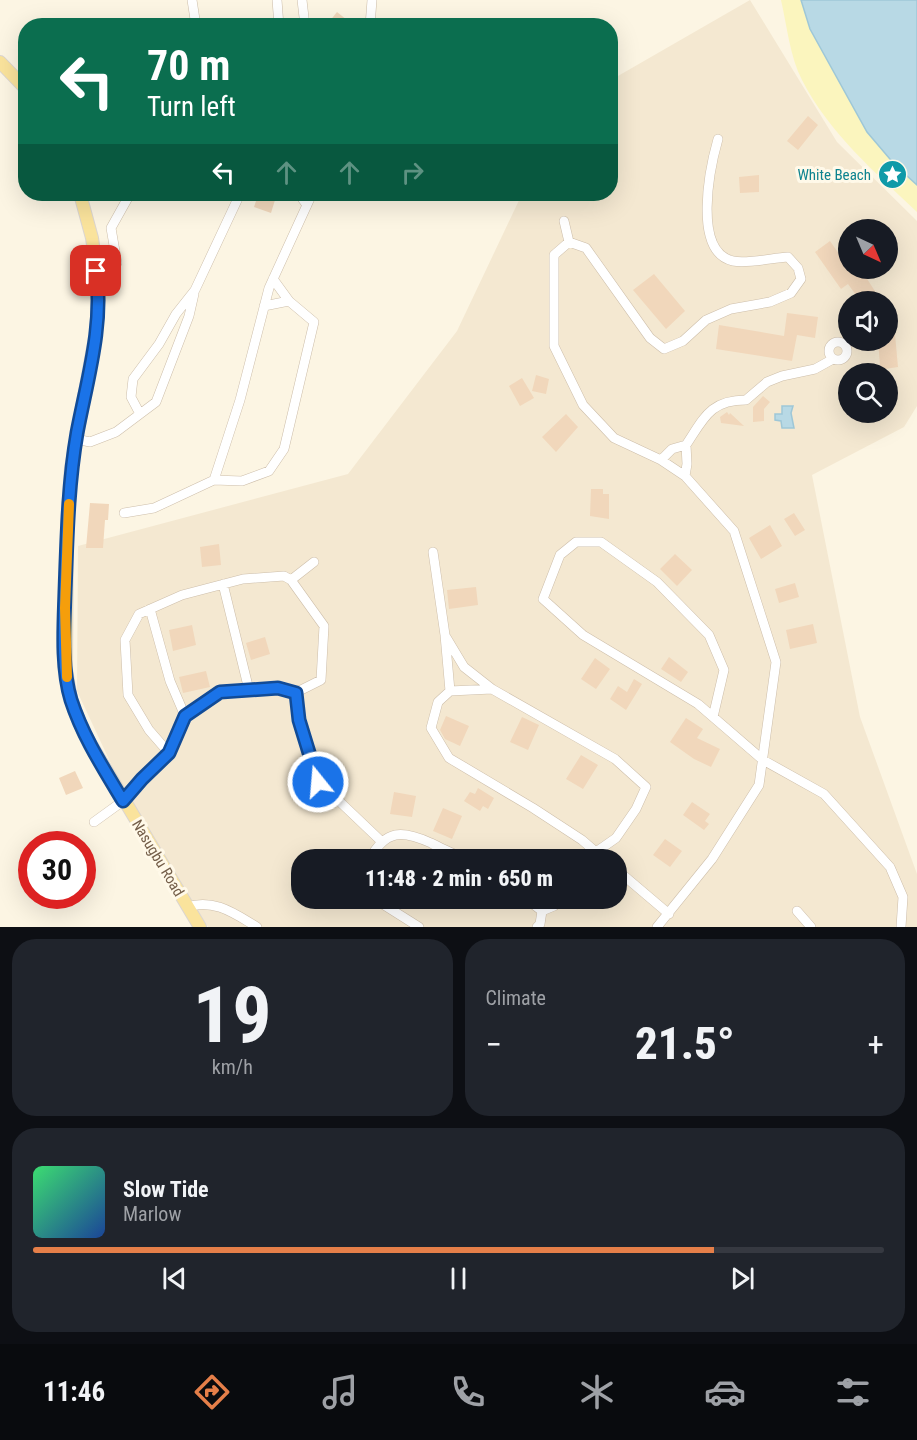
<!DOCTYPE html>
<html lang="en">
<head>
<meta charset="utf-8">
<style>
	body { margin:0; font-family:"Roboto Condensed",sans-serif; background:#20242c; color:#f1f3f6; height:100vh; display:flex; flex-direction:column; font-size:22px; white-space:nowrap }
	* { box-sizing:border-box; margin:0 }
	p { font-size:20px; color:#9ea1a6 }
	.icon { flex:none; width:33px; height:33px; fill:none; stroke:currentColor; stroke-width:2; stroke-linecap:round; stroke-linejoin:round }
	.map { position:relative; height:927px; overflow:hidden }
	.drawer { display:flex; flex-direction:column; gap:12px; padding:12px; background:#0d0f14; flex:1 }
	.drawer>* { flex:none }
	.guide { position:absolute; left:18px; top:18px; width:600px; height:183px; border-radius:24px; box-shadow:0 6px 24px #0002; background:#0b6e4f; color:#fff; overflow:hidden }
	.needle { width:39px; rotate:136deg }
	.controls { position:absolute; left:838px; top:219px; display:grid; gap:12px }
	.controls a { display:grid; place-items:center; width:60px; height:60px; border-radius:50%; background:#171b24; box-shadow:0 6px 24px #0002; font-size:30px }
	.speed { position:absolute; left:18px; top:831px; display:flex; gap:12px; font-size:30px; font-weight:700; text-align:center }
	.speed>* { display:grid; place-content:center; width:78px; height:78px; border-radius:50%; background:#171b24; box-shadow:0 6px 24px #0002; line-height:1 }
	.speed .limit { border:9px solid #d22; background:#fff; color:#111 }
	.pin { position:absolute; display:grid; place-items:center; width:51px; height:51px; color:#fff; margin:-26px; border-radius:12px; box-shadow:0 3px 9px #0006 }
	.me { position:absolute; width:66px; margin:-33px; rotate:343deg; stroke-linejoin:round; filter:drop-shadow(0 0 4px #0008) }
	.turn { display:flex; align-items:center; gap:21px; height:126px; padding:0 30px; font-size:27px }
	.turn .icon { width:78px; height:78px; stroke-width:2.5 }
	.turn b { display:block; font-size:42px; line-height:51px }
	.lanes { display:flex; align-items:center; height:57px; padding:0 30px; background:#0003; justify-content:center; gap:30px; direction:ltr }
	.lanes .off { opacity:.35 }
	.big { font-size:45px; font-weight:800; line-height:1.1 }
	.drawer .card { flex:1; display:flex; flex-direction:column; justify-content:center; gap:9px; min-width:0; padding:0 21px; border-radius:24px; background:#20242c }
	.drawer .dial { align-items:center; gap:0 }
	.dial b { font-size:78px; line-height:1 }
	.song { display:flex; align-items:center; gap:18px }
	.cover { width:72px; height:72px; border-radius:9px; background:linear-gradient(135deg,hsl(140 70% 55%),hsl(220 70% 35%)) }
	.played { height:6px; border-radius:3px; background:linear-gradient(90deg,#e57f49 80%,#363941 80%) }
	.keys { display:flex; justify-content:space-around; direction:ltr }
	.heat { display:flex; justify-content:space-between; align-items:center; font-size:33px; direction:ltr }
	.drawer .tiles { flex:1; display:grid; gap:12px; grid-template-columns:1fr 1fr }
	.card:last-child { grid-column:span 2 }
	.trip { position:absolute; left:291px; top:849px; width:336px; height:60px; border-radius:24px; background:#171b24; box-shadow:0 6px 24px #0002; font-weight:800; line-height:60px; text-align:center }
	.dock { display:flex; height:96px; justify-content:space-around; align-items:center; background:#090b0e; color:#9ea1a6 }
	.dock .icon { width:42px; height:42px }
	.dock .on { color:#e57f49 }
	.dock b { font-size:27px; color:#f1f3f6 }
	.map>svg:first-child { display:block }
	.residential { fill:#f4e8d1; fill-rule:evenodd }
	.sand { fill:#fbf5be }
	.water { fill:#b8d9e5; stroke:#9ec7d7; stroke-width:1.5 }
	.building { fill:#f1d7bb }
	.lines { fill:none; stroke-linecap:round; stroke-linejoin:round }
	.minor-casing { stroke:#cdbeaa; stroke-width:10 }
	.major-casing { stroke:#dbd5d0; stroke-width:14 }
	.minor { stroke:#fff; stroke-width:9 }
	.major { stroke:#fae39c; stroke-width:12 }
	.route-casing { stroke:#114b97; stroke-width:15 }
	.route { stroke:#1a73e8; stroke-width:10 }
	.slow { stroke:#f59e0b; stroke-width:10 }
	.labels { text-anchor:middle; stroke-width:6; stroke-linejoin:round; paint-order:stroke }
	.culture-label { font-size:15px; fill:#0d838f; stroke:#fff9e9; text-anchor:end }
	.street-label { font-size:15px; fill:#745e49; stroke:#fff9e9 }
</style>
</head>
<body>
<div class="map">
<svg width="917" height="927" viewBox="0 0 917 927">
	<rect width="100%" height="100%" fill="#fcf5e3"/>
	<path class="residential" d="M750,0L837,142L917,221V406L904,427L812,475L860,717L917,874V927H208L135,815L77,691L78,546L348,474L457,331L522,194H610L611,80ZM849,230H888V268H849ZM849,302H888V340H849ZM849,374H888V412H849ZM302,860H616V898H302Z"/>
	<path class="sand" d="M781,0H801L810,29L867,132L895,165L917,185V212C875,172 829,133 802,80C790,57 787,26 781,0Z"/>
	<path class="water" d="M801,0H917V185L895,165L867,132L810,29Z
		M782,406H793L791,413L794,428H782L781,421L775,420V414H782Z"/>
	<path class="building" d="M337,12L347,20L342,26H333L329,22Z
		M808,116L818,125L798,150L787,141Z
		M759,175V192L740,193L739,177Z
		M258,195L275,200L271,213L254,207Z
		M830,241L849,268H860L882,302H861L848,284L841,289L815,252Z
		M654,274L685,311L666,329L633,290Z
		M787,313L818,317L815,338L797,335L792,361L716,349L719,325L784,336Z
		M888,313H893L898,367L885,369V374H856V368L880,366L878,340H888Z
		M536,375L549,379L546,394L532,391Z
		M522,378L534,398L520,406L509,386Z
		M763,396L770,402L764,409V421L753,422V407Z
		M727,412L729,415L730,413L744,426L721,423L720,417Z
		M566,414L578,427L556,452L542,437Z
		M591,489H603V494H609V519L590,516Z
		M90,503L109,504L108,520H105L103,548H86Z
		M794,513L805,530L795,536L784,519Z
		M770,525L782,546L761,559L749,538Z
		M219,544L221,565L202,567L200,547Z
		M675,554L692,570L677,586L660,569Z
		M795,583L799,597L779,603L775,589Z
		M476,587L478,605L449,609L447,590Z
		M813,624L817,643L790,649L786,630Z
		M192,625L196,645L173,651L169,630Z
		M265,637L270,654L251,660L246,643Z
		M669,657L688,672L681,682L661,669Z
		M595,658L610,669L596,689L581,679Z
		M206,671L210,687L183,693L179,677Z
		M634,679L642,684L626,710L610,699L618,686L627,692Z
		M446,716L469,726L460,746L445,739L440,730Z
		M522,717L539,725L528,750L510,742Z
		M686,718L703,729L697,738L720,749L711,767L694,759L670,742Z
		M581,755L598,765L583,789L566,779Z
		M75,771L83,788L66,795L59,778Z
		M478,788L494,798L488,809L483,806L480,811L464,801L470,792L475,794Z
		M394,792L416,796L412,817L390,814Z
		M692,802L710,814L705,821L709,824L704,830L683,815Z
		M443,808L462,816L452,839L433,831Z
		M665,839L682,851L670,867L653,855Z"/>
	<g class="lines">
		<defs>
			<path id="minor" d="M192,0L196,26
				M277,0L279,26
				M302,0L305,26
				M370,26L372,0
				M299,194L307,205
				M564,221L569,242
				M117,263L111,228L130,194
				M264,306L289,301L273,279
				M829 351a9 9 0 1 1 18 0a9 9 0 1 1-18 0Z
				M140,414L131,397L133,379L159,344L176,314L195,290L240,194
				M76,439L90,442L116,432L156,402L189,316L194,294
				M686,445C704,418 710,400 746,400L767,382L782,376L815,369L833,359
				M661,460L672,449L686,445L687,464L685,476
				M214,480L240,400L269,288L312,194
				M124,513L154,508L214,480L242,481L269,471L284,449L314,322L289,301
				M433,552L445,635L450,691
				M291,580L314,562
				M223,584L249,690
				M150,609L170,681L185,716
				M446,637L464,667L492,689
				M295,693L299,720L318,781L381,841
				M713,717L724,670L709,635L657,582L601,542H576L560,555L543,599L583,635L698,704L763,760L824,794L890,867L903,897L901,927
				M94,822L123,801L142,779L169,753L185,716L220,691L278,688L295,693L321,680L324,626L291,580L284,576L243,579L182,595L139,614L125,640L128,695L149,730L169,753
				M596,852L616,838L636,809L646,787L615,759L492,689L450,691L438,702L431,728L449,758L533,808L582,840L605,860
				M369,860C386,829 402,830 431,843C442,849 454,853 465,860
				M616,869L669,914
				M373,898L419,927
				M525,898L542,911L540,924L537,927
				M187,907C214,898 235,914 257,927
				M542,911L554,906
				M797,911L811,927
				M657,927L712,859L759,785L776,662L734,531L685,476L661,460L614,438L583,405L554,346V255L569,242L586,248L650,338L664,349L683,341L706,320L731,309L770,302L791,293L801,279L798,268L788,257C772,258 748,264 733,261C692,252 710,167 718,139"/>
			<path id="major" d="M0,62L26,89
				M80,194L92,238L99,287L96,332L71,468L67,525L66,670L71,699L83,731L200,927"/>
		</defs>
		<use href="#minor" class="minor-casing"/>
		<use href="#major" class="major-casing"/>
		<use href="#minor" class="minor"/>
		<use href="#major" class="major"/>
	</g>
	<g class="lines">
		<defs>
			<path id="route" d="M96,271C104,325 87,380 77,433C68,485 67,538 65,592C64,626 61,667 71,700C83,737 104,769 123,801L142,779L169,753L185,716L220,692L278,688L296,693L299,720L318,782"/>
		</defs>
		<use href="#route" class="route-casing"/>
		<use href="#route" class="route"/>
		<path class="slow" d="M67,677L65,608L69,504"/>
	</g>
	<defs>
		<symbol id="sight-disc" viewBox="-11 -11 22 22"><circle r="9.5" fill="#0f9aa8" stroke="#fff9e9"/><path d="M0-6L1.8-2.2L6-1.7L2.9 1.2L3.7 5.4L0 3.3L-3.7 5.4L-2.9 1.2L-6-1.7L-1.8-2.2Z" fill="#fff"/></symbol>
	</defs>
	<g fill-rule="evenodd">
		<use href="#sight-disc" x="876" y="158" width="33" height="33"/>
	</g>
	<g class="labels">
		<g class="culture-label">
			<text x="871" y="180">White Beach</text>
		</g>
		<g class="street-label">
			<text transform="translate(158 858) rotate(59)" y="5">Nasugbu Road</text>
		</g>
	</g>
</svg>
<div class="controls">
<a><svg class="needle" viewBox="-14 -14 28 28"><path d="M0-13l5 13h-10z" fill="#e53935"/><path d="M0 13l5-13h-10z" fill="#9ea1a6"/></svg></a>
<a><svg class="icon" aria-label="sound" viewBox="0 0 24 24"><path d="M4 9h4l5-4v14l-5-4H4zM17 9q2 3 0 6"/></svg></a>
<a><svg class="icon" aria-label="search" viewBox="0 0 24 24"><circle cx="10" cy="10" r="6"/><path d="M15 15l6 6"/></svg></a>
</div>
<div class="speed"><div class="limit">30</div></div>
<div class="pin" style="left:96px;top:271px;background:#d93025"><svg class="icon" aria-label="arrive" viewBox="0 0 24 24"><path d="M6 21V4h12l-3 4 3 4H6"/></svg></div>
<svg class="me" style="left:318px;top:782px" viewBox="-20 -20 40 40"><circle r="17" fill="#1a73e8" stroke="#fff" stroke-width="3"/><path d="M0-11L8 9 0 5-8 9z" fill="#fff"/></svg>
<div class="trip">11:48 · 2 min · 650 m</div>
<div class="guide">
<div class="turn"><svg class="icon" aria-label="left" viewBox="0 0 24 24"><path d="M17 20v-9H6M10 6l-5 5 5 5"/></svg><div><b>70 m</b>Turn left</div></div>
<div class="lanes"><svg class="icon" aria-label="left" viewBox="0 0 24 24"><path d="M17 20v-9H6M10 6l-5 5 5 5"/></svg><svg class="icon off" aria-label="ahead" viewBox="0 0 24 24"><path d="M12 20V5M6 11l6-6 6 6"/></svg><svg class="icon off" aria-label="ahead" viewBox="0 0 24 24"><path d="M12 20V5M6 11l6-6 6 6"/></svg><svg class="icon off" aria-label="right" viewBox="0 0 24 24"><path d="M7 20v-9h11M14 6l5 5-5 5"/></svg></div>
</div>
</div>
<section class="drawer">
<div class="tiles">
<div class="card dial"><b>19</b><p>km/h</p></div>
<div class="card"><p>Climate</p>
<div class="heat"><a>−</a><b class="big">21.5°</b><a>+</a></div>
</div>
<div class="card">
<div class="song"><i class="cover"></i><div><b>Slow Tide</b><p>Marlow</p></div></div>
<div class="played"></div>
<div class="keys"><svg class="icon" aria-label="previous" viewBox="0 0 24 24"><path d="M18 5L8 12l10 7zM5 5v14"/></svg><svg class="icon" aria-label="pause" viewBox="0 0 24 24"><path d="M8 5v14M16 5v14"/></svg><svg class="icon" aria-label="next" viewBox="0 0 24 24"><path d="M6 5l10 7-10 7zM19 5v14"/></svg></div>
</div>
</div>
</section>
<nav class="dock">
<b>11:46</b>
<svg class="icon on" aria-label="directions" viewBox="0 0 24 24"><path d="M12 3l9 9-9 9-9-9zM9 14v-3h6M13 9l2 2-2 2"/></svg>
<svg class="icon" aria-label="music" viewBox="0 0 24 24"><path d="M9 18V5l10-2v13"/><circle cx="6" cy="18" r="3"/><circle cx="16" cy="16" r="3"/></svg>
<svg class="icon" aria-label="phone" viewBox="0 0 24 24"><path d="M5 4h4l2 5-3 2q2 4 5 5l2-3 5 2v4C11 20 4 13 5 4z"/></svg>
<svg class="icon" aria-label="climate" viewBox="0 0 24 24"><path d="M12 3v18M4 7l16 10M4 17L20 7"/></svg>
<svg class="icon" aria-label="car" viewBox="0 0 24 24"><path d="M5 17H2v-5l4-1 3-4h7l3 4 3 1v5h-3M9 17h6M6 11h13"/><circle cx="7" cy="17" r="2"/><circle cx="17" cy="17" r="2"/></svg>
<svg class="icon" aria-label="filters" viewBox="0 0 24 24"><path d="M4 7h16M4 17h16"/><circle cx="9" cy="7" r="2"/><circle cx="15" cy="17" r="2"/></svg>
</nav>
</body>
</html>
